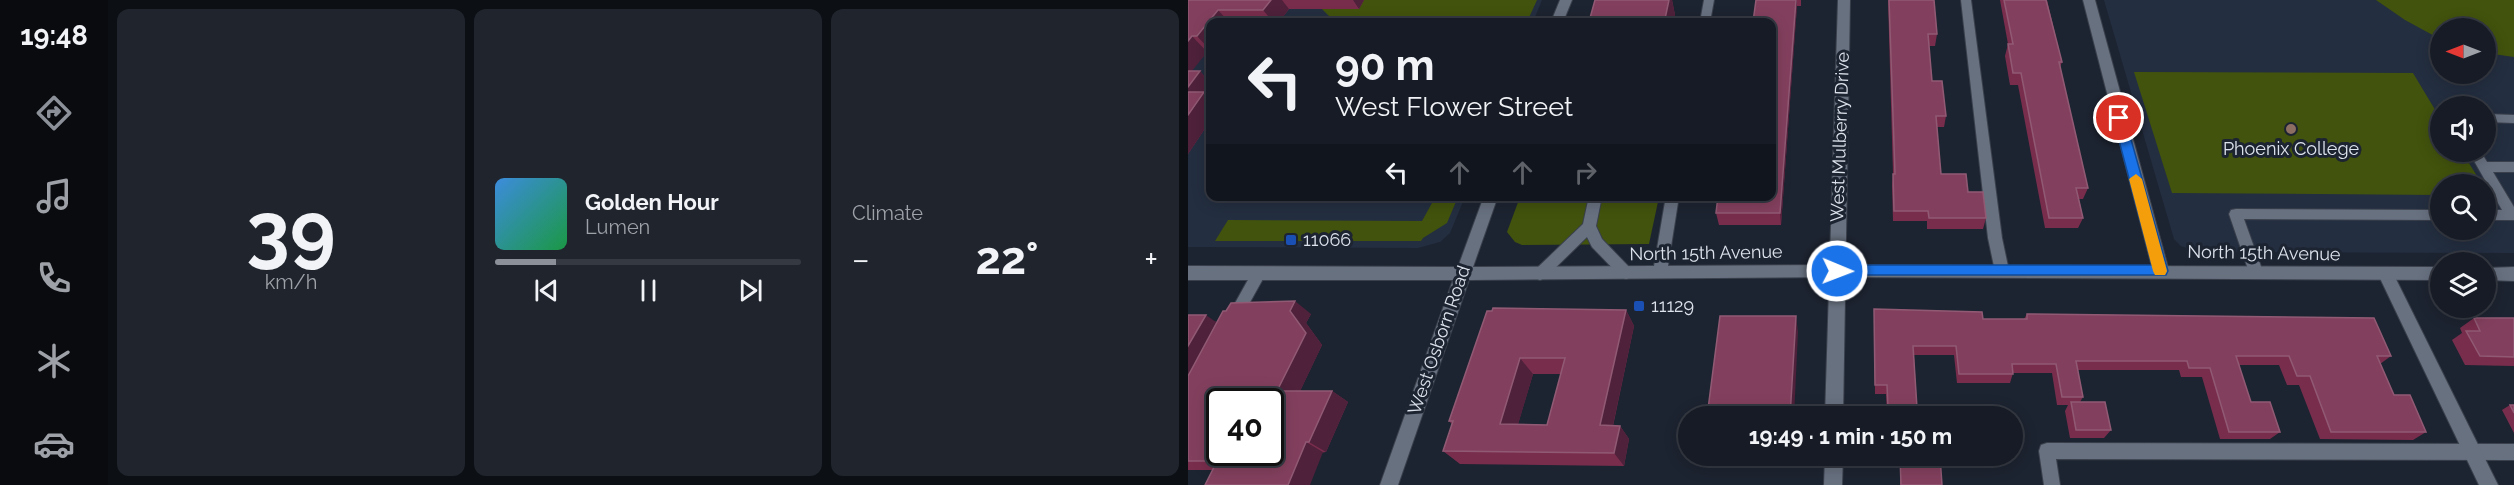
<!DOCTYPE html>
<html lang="en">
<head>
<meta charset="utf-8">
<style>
	body { margin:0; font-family:Raleway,sans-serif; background:#1f242d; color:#f1f3f6; height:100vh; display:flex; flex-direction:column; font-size:22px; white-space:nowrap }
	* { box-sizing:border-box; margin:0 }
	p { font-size:20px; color:#9ea1a7 }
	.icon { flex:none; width:33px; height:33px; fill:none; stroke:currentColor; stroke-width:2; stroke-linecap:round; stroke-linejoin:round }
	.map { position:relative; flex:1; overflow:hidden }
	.panel { display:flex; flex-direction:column; gap:9px; padding:9px; background:#0c0f14; width:1080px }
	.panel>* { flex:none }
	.hud { position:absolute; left:18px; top:18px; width:570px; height:183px; border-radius:12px; box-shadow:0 3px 15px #0003,0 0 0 2px #353942; background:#161b25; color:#f1f3f6; overflow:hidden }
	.needle { width:39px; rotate:270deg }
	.fabs { position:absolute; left:1242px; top:18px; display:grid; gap:12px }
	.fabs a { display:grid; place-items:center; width:66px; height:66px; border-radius:50%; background:#161b25; box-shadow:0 3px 15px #0003,0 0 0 2px #353942; font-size:30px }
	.speed { position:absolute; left:18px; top:388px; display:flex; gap:12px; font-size:30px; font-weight:700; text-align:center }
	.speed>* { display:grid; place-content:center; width:78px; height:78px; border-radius:50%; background:#161b25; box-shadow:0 3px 15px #0003,0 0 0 2px #353942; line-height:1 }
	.speed .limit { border:3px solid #111; border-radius:9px; background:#fff; color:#111 }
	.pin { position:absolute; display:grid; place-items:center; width:51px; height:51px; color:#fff; margin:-26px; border:3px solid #fff; border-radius:50%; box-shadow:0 2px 6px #0007 }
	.me { position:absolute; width:66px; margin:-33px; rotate:91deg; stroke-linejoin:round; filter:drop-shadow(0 0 4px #0008) }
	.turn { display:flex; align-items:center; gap:21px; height:126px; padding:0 30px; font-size:27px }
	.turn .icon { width:78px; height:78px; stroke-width:2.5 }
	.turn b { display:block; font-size:42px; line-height:51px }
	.lanes { display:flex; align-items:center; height:57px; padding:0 30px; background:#0003; justify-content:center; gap:30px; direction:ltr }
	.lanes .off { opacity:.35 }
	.big { font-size:45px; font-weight:700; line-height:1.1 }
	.panel .card { flex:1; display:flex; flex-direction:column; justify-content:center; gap:9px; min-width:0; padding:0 21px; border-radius:12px; background:#1f242d }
	.panel .dial { align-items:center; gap:0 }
	.dial b { font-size:78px; line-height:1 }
	.song { display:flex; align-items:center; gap:18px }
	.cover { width:72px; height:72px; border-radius:9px; background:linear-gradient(135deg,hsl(210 70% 55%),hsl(140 70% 35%)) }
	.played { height:6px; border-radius:3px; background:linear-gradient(90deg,#8c9099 20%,#353942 20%) }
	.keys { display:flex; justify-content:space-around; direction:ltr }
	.heat { display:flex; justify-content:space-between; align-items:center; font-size:33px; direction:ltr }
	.panel .tiles { flex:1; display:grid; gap:9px; grid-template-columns:repeat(3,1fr) }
	.trip { position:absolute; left:490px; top:406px; width:345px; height:60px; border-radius:30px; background:#161b25; box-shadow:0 3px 15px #0003,0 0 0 2px #353942; font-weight:700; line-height:60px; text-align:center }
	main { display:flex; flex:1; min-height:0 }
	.tab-bar { display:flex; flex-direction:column; width:108px; justify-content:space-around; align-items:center; background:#090b0f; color:#9ea1a7 }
	.tab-bar .icon { width:42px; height:42px }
	.tab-bar .on { color:#8c9099 }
	.tab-bar b { font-size:27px; color:#f1f3f6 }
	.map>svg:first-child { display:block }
	.built { fill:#232e40; fill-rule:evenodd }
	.green { fill:#42530d }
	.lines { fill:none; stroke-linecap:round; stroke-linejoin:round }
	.lane-casing { stroke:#3a404c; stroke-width:2 }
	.street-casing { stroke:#3a404c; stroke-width:2 }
	.secondary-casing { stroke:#3a404c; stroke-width:2 }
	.lane { fill:#687180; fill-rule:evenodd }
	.street { fill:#687180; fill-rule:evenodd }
	.secondary { fill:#687180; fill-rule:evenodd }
	.wall { fill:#792d4d; fill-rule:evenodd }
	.shaded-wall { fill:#4f213b }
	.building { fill:#83405e; stroke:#915a74; stroke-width:1.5; fill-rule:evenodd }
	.route { fill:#1a73e8; stroke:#114b97; stroke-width:1.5 }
	.slow { fill:#f59e0b }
	.education-dot { fill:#8d6e63; stroke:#1d2431; stroke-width:2 }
	.transit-dot { fill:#1a4fb4; stroke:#1d2431; stroke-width:2 }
	.labels { text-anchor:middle; stroke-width:6; stroke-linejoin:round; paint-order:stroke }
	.street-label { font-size:18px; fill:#dde3ec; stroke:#1d2431 }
	.poi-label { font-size:18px; fill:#dde3ec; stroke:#1d2431; text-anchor:start }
</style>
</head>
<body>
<main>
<nav class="tab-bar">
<b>19:48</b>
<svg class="icon on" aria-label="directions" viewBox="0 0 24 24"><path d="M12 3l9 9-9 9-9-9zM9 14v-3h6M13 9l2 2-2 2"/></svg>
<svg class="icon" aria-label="music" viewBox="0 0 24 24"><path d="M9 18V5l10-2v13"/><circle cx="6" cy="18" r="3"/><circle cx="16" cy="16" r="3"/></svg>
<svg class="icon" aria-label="phone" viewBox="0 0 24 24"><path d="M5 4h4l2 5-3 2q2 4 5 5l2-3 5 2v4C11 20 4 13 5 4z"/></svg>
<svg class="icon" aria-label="climate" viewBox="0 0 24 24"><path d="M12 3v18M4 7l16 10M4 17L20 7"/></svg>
<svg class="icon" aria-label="car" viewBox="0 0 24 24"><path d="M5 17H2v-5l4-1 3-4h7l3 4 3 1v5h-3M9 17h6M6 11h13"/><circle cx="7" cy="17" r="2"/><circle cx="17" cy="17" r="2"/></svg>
</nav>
<section class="panel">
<div class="tiles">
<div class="card dial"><b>39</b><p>km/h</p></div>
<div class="card">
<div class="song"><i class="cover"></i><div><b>Golden Hour</b><p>Lumen</p></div></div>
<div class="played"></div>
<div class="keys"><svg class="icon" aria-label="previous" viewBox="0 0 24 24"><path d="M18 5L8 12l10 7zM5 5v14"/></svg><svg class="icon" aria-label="pause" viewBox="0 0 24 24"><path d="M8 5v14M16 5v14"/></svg><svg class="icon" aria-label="next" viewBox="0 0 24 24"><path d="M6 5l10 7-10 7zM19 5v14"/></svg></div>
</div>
<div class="card"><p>Climate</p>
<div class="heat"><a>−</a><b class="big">22°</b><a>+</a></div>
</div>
</div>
</section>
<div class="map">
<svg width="1326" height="485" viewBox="0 0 1326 485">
	<rect width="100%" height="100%" fill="#1d2431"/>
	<path class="built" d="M0,0H354L345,22H22V196L277,197L262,233L252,242L230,248L0,247Z
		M916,0H1326V253L1011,252L993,246L986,239ZM1252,28H1298V74H1252ZM1252,106H1298V152H1252ZM1252,184H1298V230H1252Z"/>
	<path class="green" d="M137,0H349L339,22H147L132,7Z
		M1188,0H1326V57L1298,53V28H1252V39L1217,20Z
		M946,72L1225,73L1252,118V152H1274L1294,184H1252V195L984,193Z
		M263,197H270L259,223L235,238L233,241H27L40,220L234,221L244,203H260Z
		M332,197H471L461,244L334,245L327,242L319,232Z"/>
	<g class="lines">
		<defs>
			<path id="lane" d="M516,0H526L522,22H512Z
				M773,0H783L814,238L821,271L819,275L814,277L809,275L807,271L800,238Z
				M1298,114L1326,115V123L1298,122Z
				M1281,152H1293L1299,162H1326V172H1305L1326,207V220H1298V210H1314Z
				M401,196H414L408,226L414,239L443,269L445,273L443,277L438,279L433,277L404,247L399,237L357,278L352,280L347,278L345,274L347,270L395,224Z
				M478,196H491L479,272L477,276L472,278L467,276L465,272Z
				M1048,209L1252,210V220L1056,219L1075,272L1073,276L1068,278L1063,276L1061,272L1041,214L1043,210Z
				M71,267L76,269L78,273L76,277L51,322L46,324L41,322L39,318L41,314L66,269Z
				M859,443L1326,444V460L868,459L872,485H856L851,451L853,445Z"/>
			<path id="street" d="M650,0H662L655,417H637Z
				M895,0H907L981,271L978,276L973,277L968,276L965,271Z
				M1198,267L1203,269L1310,485H1291L1190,274L1193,269Z
				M637,456H655L654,485H636Z"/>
			<path id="secondary" d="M372,0H384L375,22H363Z
				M296,196H310L285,267L649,265L1252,267V280L649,277L281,280L210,485H192L265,280H0V266L270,267Z
				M1326,267V281L1298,280V268Z"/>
		</defs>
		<use href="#lane" class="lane-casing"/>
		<use href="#street" class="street-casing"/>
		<use href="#secondary" class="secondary-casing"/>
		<use href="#lane" class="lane"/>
		<use href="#street" class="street"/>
		<use href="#secondary" class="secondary"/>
	</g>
	<path class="wall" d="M0,0H176L171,9H101L91,22H22V52H19L3,71H12L22,83V93L20,96L22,121L0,154Z
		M407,0H484L487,15L486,22H403L402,18Z
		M568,0H613V6H609L607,32L593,225H531L528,213L584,196Z
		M700,0H746L749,34L747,46H741L744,81L758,116L756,127H749L753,174L780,192L798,218L795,229H739V221H705L704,185L705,174Z
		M812,0H859L874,62L872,67L900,188L895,199H891L895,218L890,228H857L830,85H822L817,56L820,44Z
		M686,309L795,319H836L839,314L1203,356L1192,364L1206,395L1238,432L1225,440L1132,439L1111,385H1099L1091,365H1051L1063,402L1092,432L1082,439H1032L1014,377H993L991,370H890L895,397L892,402L923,430L916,438H882L877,411L880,405H869L864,373H825L822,383H769L766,355H726L729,408L727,416H699L698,394H687Z
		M438,310L446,326L425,426H432L441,439L436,466L272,464L255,451L264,424L261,421L299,311ZM345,374H373L359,425L330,424Z
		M38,311L123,314L118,323L134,345L112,391H144L160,402L138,452L24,470H0V315L29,322Z
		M1286,318H1326V366L1277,365L1264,340L1274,333L1272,328Z
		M1322,405H1326V433L1314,410Z
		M519,456H603V461H521Z
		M712,456H752L754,485H712Z"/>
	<path class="shaded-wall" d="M83,0H94L101,9L91,22H85L75,10Z
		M165,0H176L171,9Z
		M481,0H484L487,15L486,22H478L477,19Z
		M608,0H609V6L593,225L592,213Z
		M30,10L41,22H22V50L9,36Z
		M4,36L19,52L0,76V41Z
		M12,71L22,83V93L20,96L22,98V121L0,154V87Z
		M107,301L123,314L118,323L134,345L107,402L89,391L102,311Z
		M438,310L446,326L422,439L412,425Z
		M18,315L32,325L3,376L0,374V346Z
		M608,316L610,332L606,417H602Z
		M332,358L345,374L326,438L312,424Z
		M144,391L160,402L138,452L121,442Z
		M432,426L441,439L436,466L426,453Z
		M118,442L135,452L122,485H100Z"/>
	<path class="building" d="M0,0H83L75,10H30L9,36H4L0,41Z
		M407,0H481L477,19L402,18Z
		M568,0H608L592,213H528L530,196H584V22H565Z
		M701,0H746L749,34H740L744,81H754L758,116H748L753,174H778L780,192H795L798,218H741L740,211H706L705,174H707Z
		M816,0H858L874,62H871L900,188H888L895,218H861L833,73H825L820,44H825Z
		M0,71H12L0,87Z
		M0,92H16L0,115Z
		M107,301L102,311L118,333L89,391H144L121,442H118L100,485H17L29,461H0V376L35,311H38L43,303ZM32,402H82V453H32Z
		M305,308L438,310L412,425L432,426L426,453L255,451L265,421H261L299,311H304ZM332,358H377L359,425L312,424Z
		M686,309L794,312L795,319H839V314L1186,318L1203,356H1189L1206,395H1222L1238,432H1143L1122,376H1109L1101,356H1048L1063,402H1082L1092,432H1041L1022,368H1001L999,361H888L895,397H874L868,364H824L825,374H771L768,346H725L729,408H700L699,385H687Z
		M0,315H18L0,346Z
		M532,316H608L602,417H519Z
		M1286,318H1326V357L1292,356L1278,331H1292Z
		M883,402H917L923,430H888Z
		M1322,405H1326V413Z
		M712,456H752L754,485H713Z"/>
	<path class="route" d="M931,113L937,118L980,271L978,275H644L642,271L644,267L649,265H964L925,118Z"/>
	<path class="slow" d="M948,174L954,179L979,271L977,275H967L965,271L941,179Z"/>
	<circle class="education-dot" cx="1103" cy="129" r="6"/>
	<g class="transit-dot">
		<rect x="97" y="234" width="12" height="12" rx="3"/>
		<rect x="445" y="300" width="12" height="12" rx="3"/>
	</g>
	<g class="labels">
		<g class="street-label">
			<text transform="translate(652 137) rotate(-88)" y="6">West Mulberry Drive</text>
			<text transform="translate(518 253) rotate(-1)" y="6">North 15th Avenue</text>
			<text transform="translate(1076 253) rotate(1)" y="6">North 15th Avenue</text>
			<text transform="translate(251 340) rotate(-71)" y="6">West Osborn Road</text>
		</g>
		<g class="poi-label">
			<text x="1103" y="155" text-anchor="middle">Phoenix College</text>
			<text x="115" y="246">11066</text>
			<text x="463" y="312">11129</text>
		</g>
	</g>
</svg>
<div class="fabs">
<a><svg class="needle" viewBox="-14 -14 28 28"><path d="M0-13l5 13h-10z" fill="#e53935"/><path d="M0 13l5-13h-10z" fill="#9ea1a7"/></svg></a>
<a><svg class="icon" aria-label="sound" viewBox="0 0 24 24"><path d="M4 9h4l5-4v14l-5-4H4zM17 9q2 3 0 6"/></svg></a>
<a><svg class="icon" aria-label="search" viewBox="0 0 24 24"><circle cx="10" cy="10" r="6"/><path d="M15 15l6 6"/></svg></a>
<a><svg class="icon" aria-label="layers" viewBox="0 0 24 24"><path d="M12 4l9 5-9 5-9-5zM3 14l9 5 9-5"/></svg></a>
</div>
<div class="speed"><div class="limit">40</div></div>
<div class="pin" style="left:931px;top:118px;background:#d93025"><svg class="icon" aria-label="arrive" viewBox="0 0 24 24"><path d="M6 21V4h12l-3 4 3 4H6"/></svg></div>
<svg class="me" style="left:649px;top:271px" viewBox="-20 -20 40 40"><circle r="17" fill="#1a73e8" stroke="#fff" stroke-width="3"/><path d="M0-11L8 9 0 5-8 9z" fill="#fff"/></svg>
<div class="trip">19:49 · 1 min · 150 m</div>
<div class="hud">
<div class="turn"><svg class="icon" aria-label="left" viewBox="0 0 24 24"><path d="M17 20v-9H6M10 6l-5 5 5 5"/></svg><div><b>90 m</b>West Flower Street</div></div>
<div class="lanes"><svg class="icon" aria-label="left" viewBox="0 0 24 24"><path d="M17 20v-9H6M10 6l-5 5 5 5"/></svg><svg class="icon off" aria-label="ahead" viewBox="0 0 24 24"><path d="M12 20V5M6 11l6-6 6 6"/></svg><svg class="icon off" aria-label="ahead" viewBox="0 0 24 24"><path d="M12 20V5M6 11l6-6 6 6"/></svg><svg class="icon off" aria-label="right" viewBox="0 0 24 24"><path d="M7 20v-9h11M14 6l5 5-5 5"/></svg></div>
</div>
</div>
</main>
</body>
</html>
